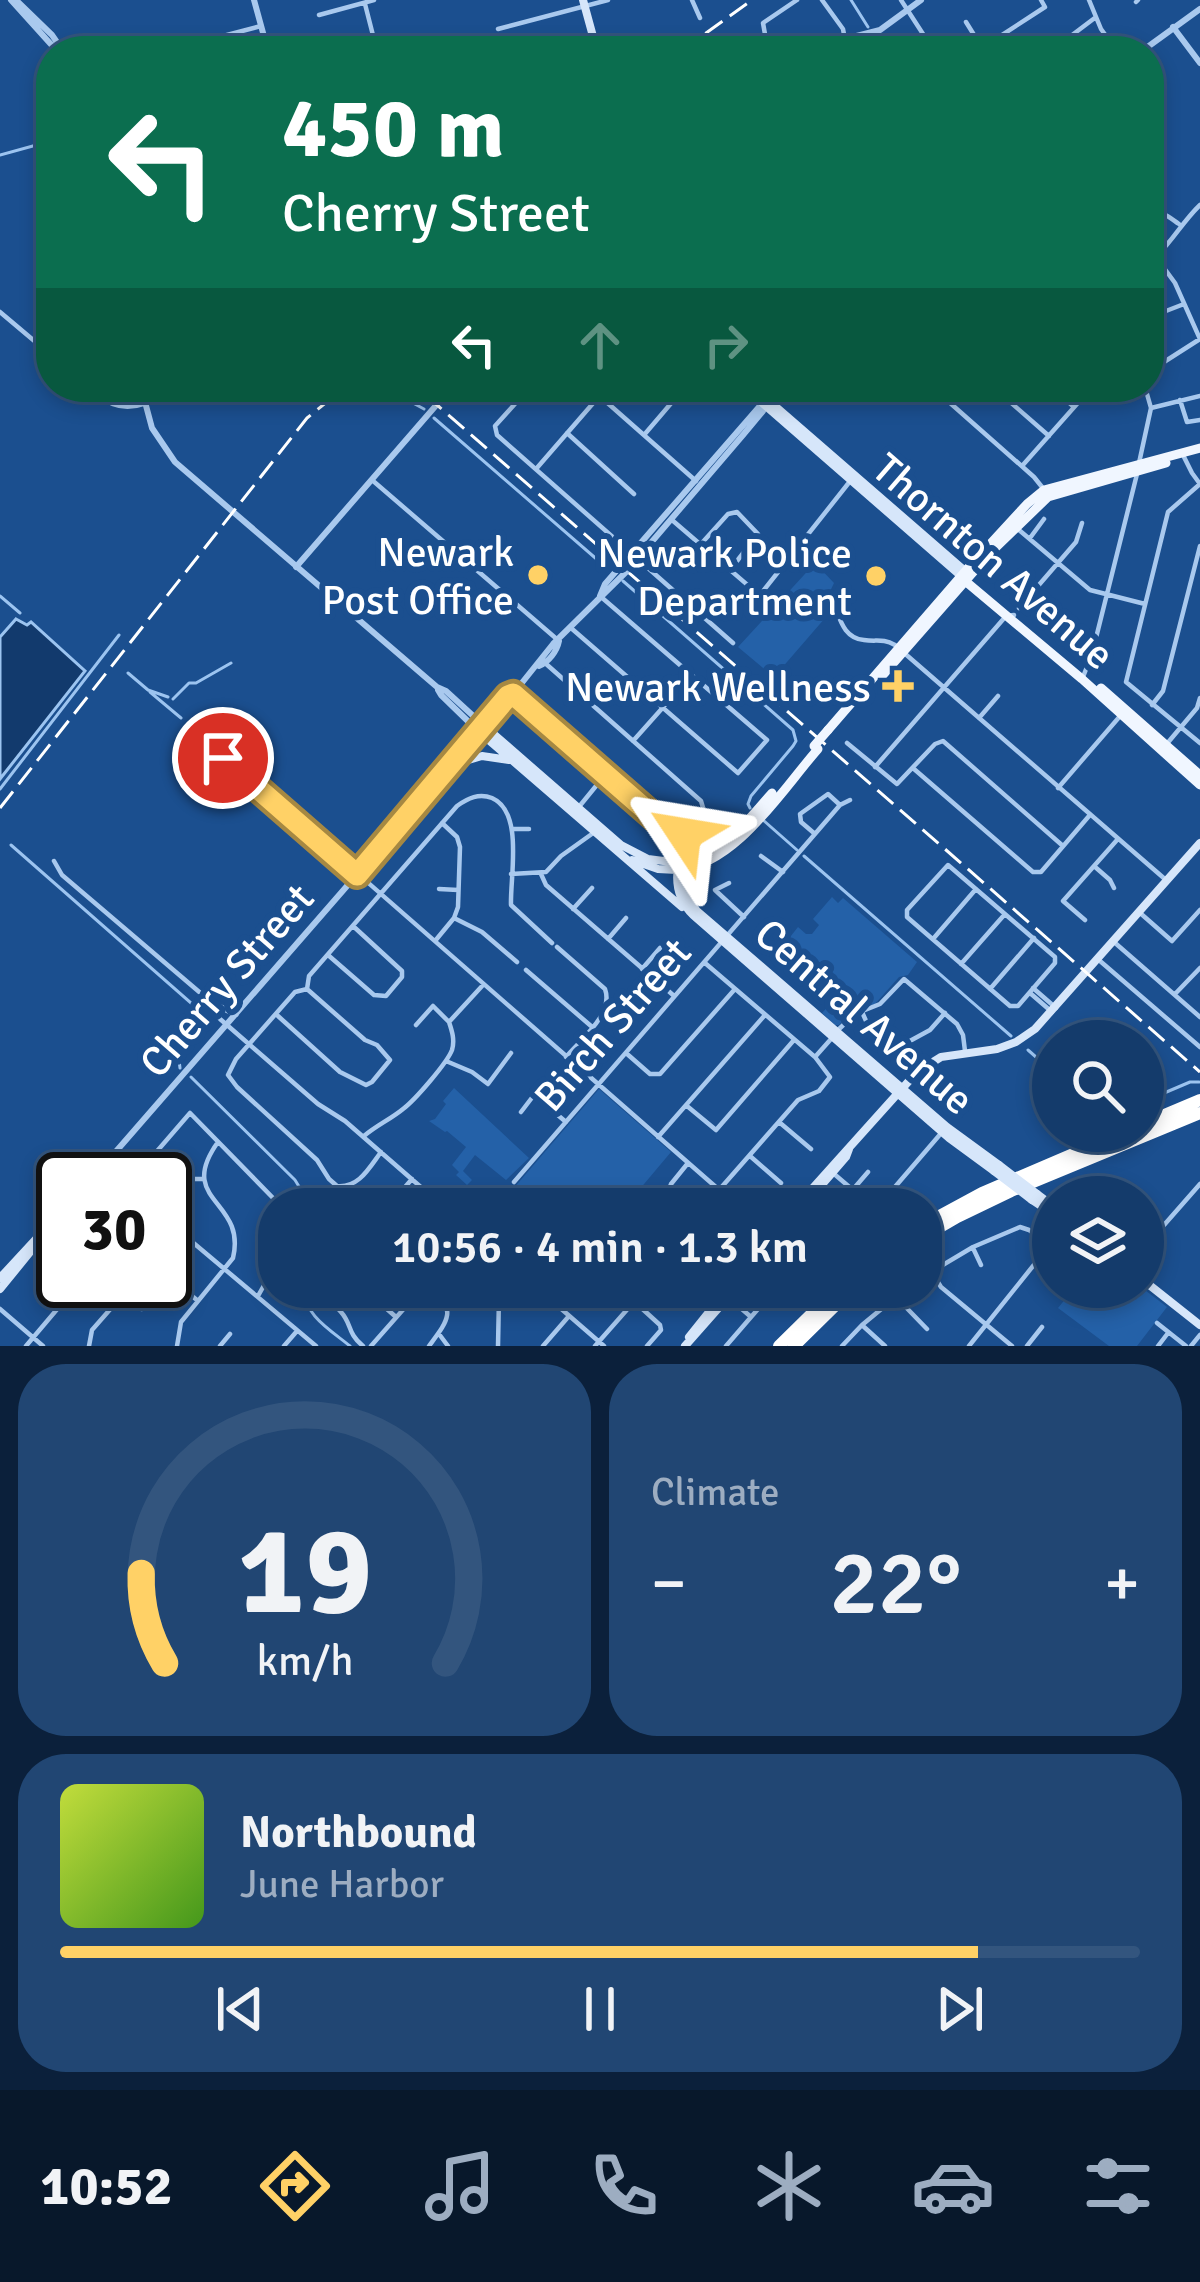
<!DOCTYPE html>
<html lang="en">
<head>
<meta charset="utf-8">
<style>
	body { margin:0; font-family:Signika,sans-serif; background:#214673; color:#f1f3f6; height:100vh; display:flex; flex-direction:column; font-size:45px; white-space:nowrap }
	* { box-sizing:border-box; margin:0 }
	p { font-size:39px; color:#9dadc1 }
	.icon { flex:none; width:66px; height:66px; fill:none; stroke:currentColor; stroke-width:2; stroke-linecap:round; stroke-linejoin:round }
	.map { position:relative; height:1346px; overflow:hidden }
	.sheet { display:flex; flex-direction:column; gap:18px; padding:18px; background:#0b203b; flex:1 }
	.sheet>* { flex:none }
	.top-card { position:absolute; left:36px; top:36px; width:1128px; height:366px; border-radius:48px; box-shadow:0 6px 18px #0003,0 0 0 3px #33557e; background:#0b6e4f; color:#fff; overflow:hidden }
	.fabs { position:absolute; left:1032px; top:1020px; display:grid; gap:24px }
	.fabs a { display:grid; place-items:center; width:132px; height:132px; border-radius:50%; background:#143b6b; box-shadow:0 6px 18px #0003,0 0 0 3px #33557e; font-size:60px }
	.speed { position:absolute; left:36px; top:1152px; display:flex; gap:24px; font-size:60px; font-weight:700; text-align:center }
	.speed>* { display:grid; place-content:center; width:156px; height:156px; border-radius:50%; background:#143b6b; box-shadow:0 6px 18px #0003,0 0 0 3px #33557e; line-height:1 }
	.speed .limit { border:6px solid #111; border-radius:18px; background:#fff; color:#111 }
	.pin { position:absolute; display:grid; place-items:center; width:102px; height:102px; color:#fff; margin:-51px; border:6px solid #fff; border-radius:50%; box-shadow:0 3px 12px #0007 }
	.me { position:absolute; width:132px; margin:-66px; rotate:303deg; stroke-linejoin:round; filter:drop-shadow(0 0 9px #0008) }
	.turn { display:flex; align-items:center; gap:42px; height:252px; padding:0 48px; font-size:54px }
	.turn .icon { width:156px; height:156px; stroke-width:2.5 }
	.turn b { display:block; font-size:84px; line-height:102px }
	.lanes { display:flex; align-items:center; height:114px; padding:0 48px; background:#0003; justify-content:center; gap:60px; direction:ltr }
	.lanes .off { opacity:.35 }
	.big { font-size:90px; font-weight:600; line-height:1.1 }
	.sheet .tile { flex:1; display:flex; flex-direction:column; justify-content:center; gap:18px; min-width:0; padding:0 42px; border-radius:48px; background:#214673 }
	.sheet .dial { align-items:center; gap:0 }
	.dial svg { height:312px; overflow:visible; fill:none; stroke:#33557e; stroke-width:7; stroke-linecap:round; text-anchor:middle }
	.dial text { fill:#f1f3f6; stroke:none }
	.song { display:flex; align-items:center; gap:36px }
	.cover { width:144px; height:144px; border-radius:18px; background:linear-gradient(135deg,hsl(70 70% 55%),hsl(100 70% 35%)) }
	.played { height:12px; border-radius:6px; background:linear-gradient(90deg,#ffd166 85%,#33557e 85%) }
	.keys { display:flex; justify-content:space-around; direction:ltr }
	.heat { display:flex; justify-content:space-between; align-items:center; font-size:66px; direction:ltr }
	.sheet .tiles { flex:1; display:grid; gap:18px; grid-template-columns:1fr 1fr }
	.tile:last-child { grid-column:span 2 }
	.trip { position:absolute; left:258px; top:1188px; width:684px; height:120px; border-radius:48px; background:#143b6b; box-shadow:0 6px 18px #0003,0 0 0 3px #33557e; font-weight:600; line-height:120px; text-align:center }
	.tabs { display:flex; height:192px; justify-content:space-around; align-items:center; background:#08182b; color:#9dadc1 }
	.tabs .icon { width:84px; height:84px }
	.tabs .on { color:#ffd166 }
	.tabs b { font-size:54px; color:#f1f3f6 }
	.map>svg:first-child { display:block }
	.green { fill:#2461a8 }
	.water { fill:#123a6d; stroke:#9cc4f0; stroke-width:3 }
	.lines { fill:none; stroke-linecap:round; stroke-linejoin:round }
	.stream { stroke:#9cc4f0; stroke-width:3 }
	.minor { stroke:#a9c9ee; stroke-width:4.5 }
	.tertiary { stroke:#a9c9ee; stroke-width:6 }
	.secondary { stroke:#d6e6fa; stroke-width:8 }
	.primary { stroke:#f0f6ff; stroke-width:9 }
	.motorway { stroke:#fff; stroke-width:12 }
	.rail { stroke:#fff; stroke-width:3; stroke-dasharray:21 9; stroke-linecap:butt }
	.secondary-bridge { stroke:#d6e6fa; stroke-width:8 }
	.primary-bridge { stroke:#f0f6ff; stroke-width:9 }
	.route-casing { stroke:#a68842; stroke-width:30 }
	.route { stroke:#ffd166; stroke-width:21 }
	.poi-dot { fill:#ffd166; stroke:#1b4f8f; stroke-width:4.5 }
	.labels { text-anchor:middle; stroke-width:12; stroke-linejoin:round; paint-order:stroke }
	.poi-label { font-size:42px; fill:#fff; stroke:#1b4f8f; text-anchor:end }
	.street-label { font-size:42px; fill:#fff; stroke:#1b4f8f }
</style>
</head>
<body>
<div class="map">
<svg width="1200" height="1346" viewBox="0 0 1200 1346">
	<rect width="100%" height="100%" fill="#1b4f8f"/>
	<path class="green" d="M815,563L834,583L825,602L827,609L832,610L774,677L738,647Z
		M832,897L838,903L843,898L917,962L908,975L899,977L875,1004L855,1010L839,1025H835L822,1013L835,999L779,951L798,927L806,934H812L819,925L813,919Z
		M454,1088L529,1158L506,1180L475,1155L463,1171L472,1180L467,1185L456,1175L459,1172L452,1165L466,1147L447,1131L445,1132L429,1121L435,1119L446,1104L443,1101Z
		M599,1089L671,1152L623,1209H487L508,1185L513,1189Z
		M1075,1287H1141L1167,1307L1137,1346H1109L1058,1308Z"/>
	<path class="water" d="M16,619L27,625L31,622L85,671L0,779V637Z"/>
	<g class="lines">
		<path class="stream" d="M851,0L868,27
			M883,37L889,51
			M0,155L51,141
			M318,387L320,388
			M343,401L413,403L424,409
			M434,418L608,569
			M623,581L793,730L796,741L793,746L751,796L748,804L750,808
			M0,596L20,613
			M128,673L148,690L168,697
			M150,692L181,718
			M173,699L189,683H196L231,663
			M0,789L119,635
			M763,820L797,850
			M11,845L208,1018V1024L179,1060L180,1068
			M804,856L1011,1036
			M1028,1050L1053,1072
			M191,1077L295,1180L303,1193V1209
			M1143,1102L1190,1082H1199
			M303,1287C304,1315 329,1329 350,1346"/>
		<path class="minor" d="M692,0L700,18
			M822,0L843,29L845,40
			M901,0L934,51
			M1089,0L1101,29L1117,51
			M1136,2L1138,0
			M365,4L377,51
			M319,15L374,0
			M966,22L984,51
			M498,29L608,0
			M204,41L261,26
			M982,48L1045,7L1041,0
			M411,51L465,37
			M640,51L688,38
			M768,51L763,23L797,0
			M1051,51L1096,17
			M1149,213C1161,209 1170,218 1179,224
			M1156,257L1175,283L1200,339
			M1149,263C1170,246 1181,223 1200,205
			M0,312L51,355
			M1153,316L1184,304
			M1164,362L1200,339
			M88,387C105,402 120,412 143,404
			M530,387L495,426L497,435L733,643
			M587,387L588,388
			M932,387L1034,477L1042,487
			M993,387L1049,436
			M1051,387L1074,407
			M598,392L603,396L599,402L593,397Z
			M603,399L696,481
			M1180,400L1187,422L1200,420
			M1151,408L1200,396
			M567,433L634,494
			M644,435L685,387
			M1182,453L1192,473L1200,484
			M1139,463L1151,408L1145,387
			M1022,466L1092,387
			M536,469L595,401
			M372,480L559,641
			M1200,484L1168,512L1126,682L1200,743
			M672,520L772,606
			M1019,530L1090,590L1145,604
			M1030,538L1044,519
			M701,544L728,514L737,512L758,534L730,570
			M760,595L851,480
			M1031,595L1060,620
			M833,602C840,618 843,638 864,640C877,642 882,638 895,645L1166,880
			M1019,608L1076,542L1082,523
			M571,628L738,773L767,740L600,596
			M545,663L701,801L704,811
			M1083,677L1092,654L1137,474
			M513,694L678,838L704,811
			M1152,705L1163,691L1200,546
			M979,718L998,696
			M633,741L691,676
			M847,743L897,784L935,744L943,741L1063,846
			M1165,746L1197,708L1200,698
			M221,754L741,1209
			M875,767L1006,616L1014,615
			M914,769L1033,872H1041L1089,816
			M1058,788L1121,715
			M578,808L605,775
			M704,811L716,814
			M512,829H529
			M815,834L801,822L800,814L828,794L840,805
			M761,856L783,872
			M54,861L62,875L211,1002L220,1019L227,1025L318,1104L345,1121L446,1209
			M948,865L1055,957V963L1018,1006H1010L907,917V910Z
			M1094,866L1110,880L1114,888
			M511,874L546,872L561,856L596,831
			M541,874L546,885L673,995
			M729,883L715,890L744,917
			M439,889L458,890
			M573,909L592,888
			M1139,912L1172,941L1200,910
			M454,918L482,932L517,962
			M1085,920L1063,901L1117,840
			M608,939L626,918
			M933,939L976,889
			M435,941L454,918L458,907L460,847L457,837L442,823
			M1114,942L1200,1017
			M557,947L605,989C614,1014 581,1039 566,1057
			M328,955L374,995L386,996L402,977V971L353,926
			M1100,961L1200,1047
			M705,963L815,1057L830,1077L819,1091L798,1100L719,1190
			M961,964L1005,914
			M642,969L660,948
			M526,970L591,1026
			M1033,988L1056,1008
			M990,989L1034,938
			M1030,993L1052,1012
			M1175,994L1200,968
			M862,1012L867,1023L897,1048L930,1030L945,1013
			M278,1016L340,1072L366,1085L372,1082L390,1060L377,1045L365,1040L307,989
			M416,1025L433,1006L449,1022
			M838,1030L855,1014L880,1004L904,979L957,1024L963,1035L965,1051
			M626,1053L650,1074H660L735,989
			M815,1057L831,1039
			M446,1061L472,1072L488,1084L511,1053
			M687,1106L716,1130L794,1040
			M521,1112L534,1095L566,1122
			M779,1122L811,1149
			M364,1136C377,1125 391,1119 403,1109C415,1100 447,1063 452,1050C455,1040 452,1031 449,1022L483,985
			M658,1137L765,1015
			M750,1156L781,1183
			M103,1168L117,1179
			M833,1173L874,1208
			M133,1179L190,1113L274,1199L276,1264L258,1296
			M189,1179H203
			M514,1182L840,805L850,800
			M337,1186L329,1179L317,1160L237,1087L228,1075L236,1059L295,992L307,989L309,976L457,806C468,798 479,793 492,798C524,812 510,876 511,905L552,943
			M337,1186C359,1188 369,1168 381,1152
			M837,1208L868,1172
			M329,1209L337,1186
			M386,1209L412,1179
			M662,1209L671,1184L688,1163
			M720,1209L730,1199
			M876,1209L943,1131
			M165,1219L316,1346
			M973,1248L981,1265
			M1143,1249L1200,1184
			M1039,1262L1053,1274
			M931,1271L941,1287L1012,1346
			M165,1273L198,1301
			M921,1278L973,1247L1020,1227L1029,1230L1049,1245
			M324,1287C327,1301 332,1302 341,1312C352,1324 347,1333 363,1346
			M536,1287L604,1346
			M685,1287L691,1288
			M41,1289L61,1305
			M364,1289L396,1317
			M122,1296L137,1308L142,1309L144,1304L128,1289
			M895,1296L927,1329
			M728,1297L751,1317
			M0,1309L43,1346
			M1157,1323L1186,1346
			M863,1326L885,1346
			M439,1334L448,1346
			M26,1346L81,1281
			M89,1346L92,1330L135,1281
			M177,1346L181,1322L233,1258C247,1199 175,1202 218,1142
			M220,1346L230,1334
			M284,1346L297,1331
			M371,1346L423,1287
			M429,1346C446,1323 458,1311 433,1287
			M498,1346L499,1297
			M543,1346L569,1316
			M595,1346L632,1304H637L660,1325L661,1330L647,1346
			M726,1346L777,1287
			M842,1346L862,1325L908,1287
			M969,1346L1053,1241
			M1027,1346L1042,1327
			M1158,1346L1168,1333
			M1191,1346L1200,1335"/>
		<path class="tertiary" d="M11,0L57,51
			M16,0L52,35L63,51
			M254,0L268,51
			M1173,27L1200,63
			M798,51L880,30L921,0
			M1142,51L1200,9
			M141,387L152,428L175,462L437,687L446,691L482,724
			M296,567L452,387
			M600,596L605,584L759,407L780,387
			M539,666C549,662 557,651 559,641
			M438,690L441,695L477,730
			M460,761L513,700V694L553,644L626,572L743,435L763,411L765,405
			M213,1004L236,1014
			M92,1179L434,786L452,765L453,758L507,696L513,694
			M48,1230L63,1213"/>
		<path class="secondary" d="M583,0L597,51
			M744,387L961,576
			M753,387L965,571
			M482,724L621,845L648,859L679,863
			M477,730L682,907
			M458,763L482,756L509,760
			M632,860L658,869L677,870
			M678,867C675,886 679,901 693,915L949,1138L994,1171
			M682,867L686,896L697,911L947,1127L999,1165
			M1037,1194L1053,1206
			M1032,1200L1053,1214
			M794,1209L917,1072L941,1057L997,1049L1016,1042L1035,1029L1200,843
			M801,1209L846,1157L849,1149
			M0,1278L37,1238
			M1143,1280L1200,1325
			M0,1289L48,1230
			M689,1337L729,1287
			M685,1346L737,1287"/>
		<path class="primary" d="M964,580L1082,679L1200,785
			M882,676L989,554L1048,497L1166,463
			M1101,688L1200,775
			M828,730L969,567L1027,504L1044,490L1200,448
			M679,863C723,856 744,824 772,793
			M677,870C736,865 781,791 818,749"/>
		<path class="motorway" d="M1143,1124L1200,1100
			M921,1226L982,1193L1127,1131
			M921,1238L957,1217L1011,1191L1200,1113
			M779,1346L839,1287
			M794,1346L854,1287"/>
		<path class="rail" d="M681,51L752,0
			M396,387L422,396L437,405L1200,1072
			M0,808L307,418L333,397L363,387"/>
		<path class="secondary-bridge" d="M999,1165L1037,1194
			M994,1171L1032,1200"/>
		<path class="primary-bridge" d="M814,746L828,730"/>
	</g>
	<g class="lines">
		<defs>
			<path id="route" d="M223,758L357,875L508,696L513,694L678,838L684,834"/>
		</defs>
		<use href="#route" class="route-casing"/>
		<use href="#route" class="route"/>
	</g>
	<g class="poi-dot">
		<circle cx="538" cy="575" r="12"/>
		<circle cx="876" cy="576" r="12"/>
		<path d="M892 668h12v12h12v12h-12v12h-12v-12h-12v-12h12z"/>
	</g>
	<g class="labels">
		<g class="poi-label">
			<text x="514" y="566">Newark<tspan x="514" dy="48">Post Office</tspan></text>
			<text x="852" y="567">Newark Police<tspan x="852" dy="48">Department</tspan></text>
			<text x="871" y="701">Newark Wellness</text>
		</g>
		<g class="street-label">
			<text transform="translate(994 561) rotate(41)" y="15">Thornton Avenue</text>
			<text transform="translate(226 980) rotate(-49)" y="15">Cherry Street</text>
			<text transform="translate(865 1016) rotate(41)" y="15">Central Avenue</text>
			<text transform="translate(612 1024) rotate(-49)" y="15">Birch Street</text>
		</g>
	</g>
</svg>
<div class="fabs">
<a><svg class="icon" aria-label="search" viewBox="0 0 24 24"><circle cx="10" cy="10" r="6"/><path d="M15 15l6 6"/></svg></a>
<a><svg class="icon" aria-label="layers" viewBox="0 0 24 24"><path d="M12 4l9 5-9 5-9-5zM3 14l9 5 9-5"/></svg></a>
</div>
<div class="speed"><div class="limit">30</div></div>
<div class="pin" style="left:223px;top:758px;background:#d93025"><svg class="icon" aria-label="arrive" viewBox="0 0 24 24"><path d="M6 21V4h12l-3 4 3 4H6"/></svg></div>
<svg class="me" style="left:684px;top:834px" viewBox="-20 -20 40 40"><path d="M0-17L14 15 0 8-14 15z" fill="#ffd166" stroke="#fff" stroke-width="4"/></svg>
<div class="trip">10:56 · 4 min · 1.3 km</div>
<div class="top-card">
<div class="turn"><svg class="icon" aria-label="left" viewBox="0 0 24 24"><path d="M17 20v-9H6M10 6l-5 5 5 5"/></svg><div><b>450 m</b>Cherry Street</div></div>
<div class="lanes"><svg class="icon" aria-label="left" viewBox="0 0 24 24"><path d="M17 20v-9H6M10 6l-5 5 5 5"/></svg><svg class="icon off" aria-label="ahead" viewBox="0 0 24 24"><path d="M12 20V5M6 11l6-6 6 6"/></svg><svg class="icon off" aria-label="right" viewBox="0 0 24 24"><path d="M7 20v-9h11M14 6l5 5-5 5"/></svg></div>
</div>
</div>
<section class="sheet">
<div class="tiles">
<div class="tile dial"><svg viewBox="0 0 100 80">
<path d="M14 69A42 42 0 1 1 86 69"/>
<path d="M14 69A42 42 0 0 1 8 46" stroke="#ffd166"/>
<text x="50" y="56" font-size="32" font-weight="700">19</text>
<text x="50" y="72" font-size="11">km/h</text>
</svg></div>
<div class="tile"><p>Climate</p>
<div class="heat"><a>−</a><b class="big">22°</b><a>+</a></div>
</div>
<div class="tile">
<div class="song"><i class="cover"></i><div><b>Northbound</b><p>June Harbor</p></div></div>
<div class="played"></div>
<div class="keys"><svg class="icon" aria-label="previous" viewBox="0 0 24 24"><path d="M18 5L8 12l10 7zM5 5v14"/></svg><svg class="icon" aria-label="pause" viewBox="0 0 24 24"><path d="M8 5v14M16 5v14"/></svg><svg class="icon" aria-label="next" viewBox="0 0 24 24"><path d="M6 5l10 7-10 7zM19 5v14"/></svg></div>
</div>
</div>
</section>
<nav class="tabs">
<b>10:52</b>
<svg class="icon on" aria-label="directions" viewBox="0 0 24 24"><path d="M12 3l9 9-9 9-9-9zM9 14v-3h6M13 9l2 2-2 2"/></svg>
<svg class="icon" aria-label="music" viewBox="0 0 24 24"><path d="M9 18V5l10-2v13"/><circle cx="6" cy="18" r="3"/><circle cx="16" cy="16" r="3"/></svg>
<svg class="icon" aria-label="phone" viewBox="0 0 24 24"><path d="M5 4h4l2 5-3 2q2 4 5 5l2-3 5 2v4C11 20 4 13 5 4z"/></svg>
<svg class="icon" aria-label="climate" viewBox="0 0 24 24"><path d="M12 3v18M4 7l16 10M4 17L20 7"/></svg>
<svg class="icon" aria-label="car" viewBox="0 0 24 24"><path d="M5 17H2v-5l4-1 3-4h7l3 4 3 1v5h-3M9 17h6M6 11h13"/><circle cx="7" cy="17" r="2"/><circle cx="17" cy="17" r="2"/></svg>
<svg class="icon" aria-label="filters" viewBox="0 0 24 24"><path d="M4 7h16M4 17h16"/><circle cx="9" cy="7" r="2"/><circle cx="15" cy="17" r="2"/></svg>
</nav>
</body>
</html>
